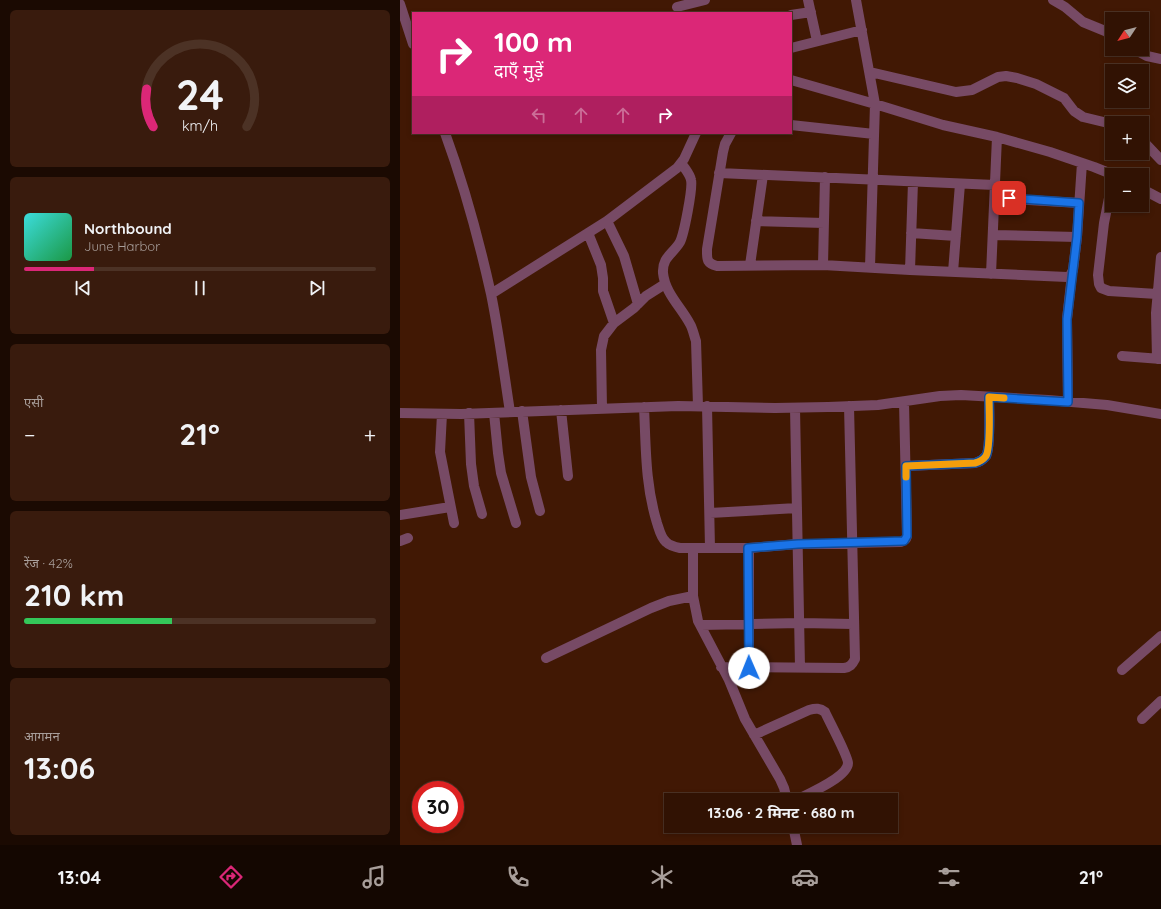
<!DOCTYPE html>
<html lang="hi">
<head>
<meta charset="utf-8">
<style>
	body { margin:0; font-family:Quicksand,"Noto Sans Devanagari",sans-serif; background:#391b0d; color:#f1f3f6; height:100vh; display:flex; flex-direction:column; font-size:15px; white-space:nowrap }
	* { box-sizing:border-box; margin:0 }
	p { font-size:13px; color:#a89e9a }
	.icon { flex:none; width:22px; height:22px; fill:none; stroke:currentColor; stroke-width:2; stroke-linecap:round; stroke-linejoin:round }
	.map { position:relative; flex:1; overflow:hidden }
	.panel { display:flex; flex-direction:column; gap:10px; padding:10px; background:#1b0a02; width:400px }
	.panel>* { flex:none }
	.top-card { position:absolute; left:12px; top:12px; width:380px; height:122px; border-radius:0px; box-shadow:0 2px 6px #0003,0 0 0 1px #4c3225; background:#db2777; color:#fff; overflow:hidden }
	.needle { width:26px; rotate:234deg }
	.controls { position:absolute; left:705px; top:12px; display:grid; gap:8px }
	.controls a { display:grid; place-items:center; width:44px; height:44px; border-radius:0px; background:#311203; box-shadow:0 2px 6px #0003,0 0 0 1px #4c3225; font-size:20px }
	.speed { position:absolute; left:12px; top:781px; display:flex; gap:8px; font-size:20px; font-weight:700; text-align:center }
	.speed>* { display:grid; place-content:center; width:52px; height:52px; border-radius:50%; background:#311203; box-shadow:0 2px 6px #0003,0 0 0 1px #4c3225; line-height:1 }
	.speed .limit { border:6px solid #d22; background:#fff; color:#111 }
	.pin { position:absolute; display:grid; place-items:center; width:34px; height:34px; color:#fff; margin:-17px; border-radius:8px; box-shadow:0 2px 6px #0006 }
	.me { position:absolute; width:44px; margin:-22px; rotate:359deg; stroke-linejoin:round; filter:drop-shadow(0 0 3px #0008) }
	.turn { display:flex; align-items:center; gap:14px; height:84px; padding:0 16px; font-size:18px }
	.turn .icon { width:52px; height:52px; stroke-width:2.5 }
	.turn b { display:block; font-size:28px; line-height:34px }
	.lanes { display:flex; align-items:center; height:38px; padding:0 16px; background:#0003; justify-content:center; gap:20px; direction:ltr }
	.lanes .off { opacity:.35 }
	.big { font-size:30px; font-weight:700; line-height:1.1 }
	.panel .tile { flex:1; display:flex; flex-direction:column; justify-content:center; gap:6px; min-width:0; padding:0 14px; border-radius:6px; background:#391b0d }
	.panel .dial { align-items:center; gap:0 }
	.dial svg { height:104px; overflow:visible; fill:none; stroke:#4c3225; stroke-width:7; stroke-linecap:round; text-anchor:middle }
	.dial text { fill:#f1f3f6; stroke:none }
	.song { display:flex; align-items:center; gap:12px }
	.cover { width:48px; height:48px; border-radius:6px; background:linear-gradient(135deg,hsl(180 70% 55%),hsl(140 70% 35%)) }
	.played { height:4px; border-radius:2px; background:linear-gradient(90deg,#db2777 20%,#4c3225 20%) }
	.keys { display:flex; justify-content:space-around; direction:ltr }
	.heat { display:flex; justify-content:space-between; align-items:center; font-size:22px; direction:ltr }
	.charge { height:6px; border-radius:3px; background:linear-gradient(90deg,#34c759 42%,#4c3225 0) }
	.trip { position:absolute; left:264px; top:793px; width:234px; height:40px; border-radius:0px; background:#311203; box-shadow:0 2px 6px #0003,0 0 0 1px #4c3225; font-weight:700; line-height:40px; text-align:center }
	.dock { display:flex; height:64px; justify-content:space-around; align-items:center; background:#140701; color:#a89e9a }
	.dock .icon { width:28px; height:28px }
	.dock .on { color:#db2777 }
	.dock b { font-size:18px; color:#f1f3f6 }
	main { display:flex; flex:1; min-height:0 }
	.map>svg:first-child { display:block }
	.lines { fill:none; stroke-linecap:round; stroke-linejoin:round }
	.minor { stroke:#774a65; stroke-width:10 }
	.route-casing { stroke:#114b97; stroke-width:10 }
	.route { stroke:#1a73e8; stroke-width:7 }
	.slow { stroke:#f59e0b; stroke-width:7 }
</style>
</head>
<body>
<main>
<section class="panel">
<div class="tile dial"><svg viewBox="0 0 100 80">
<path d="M14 69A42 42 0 1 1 86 69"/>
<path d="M14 69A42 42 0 0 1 9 40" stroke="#db2777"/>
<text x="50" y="56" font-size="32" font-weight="700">24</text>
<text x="50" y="72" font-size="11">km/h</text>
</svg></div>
<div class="tile">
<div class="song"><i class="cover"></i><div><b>Northbound</b><p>June Harbor</p></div></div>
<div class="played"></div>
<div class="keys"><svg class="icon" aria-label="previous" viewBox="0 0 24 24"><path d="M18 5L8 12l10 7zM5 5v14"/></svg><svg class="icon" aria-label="pause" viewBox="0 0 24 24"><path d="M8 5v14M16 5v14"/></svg><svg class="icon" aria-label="next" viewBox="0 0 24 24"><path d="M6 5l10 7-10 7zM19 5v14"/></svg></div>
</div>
<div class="tile"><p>एसी</p>
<div class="heat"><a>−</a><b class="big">21°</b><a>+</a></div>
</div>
<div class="tile"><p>रेंज · 42%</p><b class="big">210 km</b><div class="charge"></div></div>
<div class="tile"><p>आगमन</p><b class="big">13:06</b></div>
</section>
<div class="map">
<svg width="761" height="845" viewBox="0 0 761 845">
	<rect width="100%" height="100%" fill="#411804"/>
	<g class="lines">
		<path class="minor" d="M408,0L417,41
			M456,0L475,104L543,125L597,137L650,152L694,167L714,175
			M653,0L665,7L683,22L705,31L712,36
			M0,4L13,44
			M277,7L305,0
			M391,15L411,12
			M391,48L462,30
			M734,49L747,56L761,59
			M470,72L556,92L572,90L598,77L606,76L617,78L636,84L664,98L674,111L683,117L712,124
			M391,80L475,104L470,267
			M391,125L474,134
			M45,133C64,185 79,240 91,294C99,333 104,373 110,412
			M331,133L325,144L323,152L307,249C307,259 306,263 317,266L423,265L510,270L667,277L670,276L673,270L677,237L682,163
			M742,140L761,160
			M282,164C285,169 290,174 291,180C293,188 284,234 280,242C273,254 262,257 263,273C265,293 281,307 290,324C293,329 294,336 296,341L298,406
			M319,173L595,185
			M712,183L704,223L698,275L699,284L701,288L709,291L757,294
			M742,189L761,199
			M595,198L679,203
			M207,221L224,256L238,304
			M356,221L424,223
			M188,233L201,265L203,278V291L214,323
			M511,233L556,236
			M593,235L677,237
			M350,265L363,175
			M423,265L425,177
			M510,270L513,182
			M553,272L560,184
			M591,274L597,137
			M91,294L207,221L277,168L284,159L296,133
			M722,356L761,359
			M757,359L756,313L761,257
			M668,402L667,319L672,274
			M307,406L310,548
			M244,407C246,447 245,484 257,523C259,529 261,538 266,542C270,546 275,547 280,548H349L398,544L501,542L506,539L507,536L504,402
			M202,408L201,350L204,336L214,323L234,308L246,296L265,284
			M395,408L400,667
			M161,410L168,476
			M122,411L131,477L140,511
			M0,413L61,414L278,406L375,408L428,407L478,405L540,396L561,395L648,400L707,405L761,414
			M69,413L71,464L74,486L82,514
			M94,413L98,453L101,473L116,523
			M42,414L40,452L54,523
			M506,466L575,463C579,462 583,460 586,456C591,448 589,408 589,397
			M310,513L397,508
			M0,515L50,507
			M0,541L8,538
			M349,548V668
			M293,549V596L298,621L329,680L345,719L380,779L384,788L387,800
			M301,625L401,623L453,624
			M146,658L251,608L269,601L293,596
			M321,667L444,668C450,667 452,665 455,659L449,406
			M722,670L761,636
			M742,719L761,701
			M354,735L409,710C416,708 420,708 425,712C429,721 448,756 448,763C448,777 408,794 396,800
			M393,826L397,845"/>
	</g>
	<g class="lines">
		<defs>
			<path id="route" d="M349,668L348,548L398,544L504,541L507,536L506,466L575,463C579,462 583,460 586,456C591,448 589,408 589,397L668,402L667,319L677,237L679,203L609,198"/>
		</defs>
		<use href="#route" class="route-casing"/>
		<use href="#route" class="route"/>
		<path class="slow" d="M506,477V466L575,463C579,462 583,460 586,456C591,448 589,408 589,397L604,398"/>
	</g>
</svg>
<div class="controls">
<a><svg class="needle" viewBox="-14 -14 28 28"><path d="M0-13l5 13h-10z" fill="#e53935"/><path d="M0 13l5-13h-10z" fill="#a89e9a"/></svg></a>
<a><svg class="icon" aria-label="layers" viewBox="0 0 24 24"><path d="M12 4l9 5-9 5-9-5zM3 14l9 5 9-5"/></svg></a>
<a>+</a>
<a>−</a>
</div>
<div class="speed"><div class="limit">30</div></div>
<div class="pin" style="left:609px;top:198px;background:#d93025"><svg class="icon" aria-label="arrive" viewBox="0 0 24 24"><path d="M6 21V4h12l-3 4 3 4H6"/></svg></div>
<svg class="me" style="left:349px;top:668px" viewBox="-20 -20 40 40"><circle r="19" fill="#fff"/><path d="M0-13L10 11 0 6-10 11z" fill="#1a73e8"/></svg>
<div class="trip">13:06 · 2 मिनट · 680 m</div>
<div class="top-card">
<div class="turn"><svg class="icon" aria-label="right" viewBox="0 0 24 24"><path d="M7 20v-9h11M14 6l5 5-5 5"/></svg><div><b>100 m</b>दाएँ मुड़ें</div></div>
<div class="lanes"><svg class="icon off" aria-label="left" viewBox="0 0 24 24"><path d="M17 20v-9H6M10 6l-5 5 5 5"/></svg><svg class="icon off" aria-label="ahead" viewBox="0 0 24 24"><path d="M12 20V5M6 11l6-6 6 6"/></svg><svg class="icon off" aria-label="ahead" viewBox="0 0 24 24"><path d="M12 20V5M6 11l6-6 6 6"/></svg><svg class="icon" aria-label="right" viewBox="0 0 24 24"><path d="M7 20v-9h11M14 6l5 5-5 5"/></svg></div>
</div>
</div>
</main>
<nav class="dock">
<b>13:04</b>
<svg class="icon on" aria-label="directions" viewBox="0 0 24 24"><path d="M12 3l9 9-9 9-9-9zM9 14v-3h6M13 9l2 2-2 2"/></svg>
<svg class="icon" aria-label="music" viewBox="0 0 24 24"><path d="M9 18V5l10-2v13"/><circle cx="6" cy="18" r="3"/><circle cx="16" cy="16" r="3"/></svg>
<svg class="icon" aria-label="phone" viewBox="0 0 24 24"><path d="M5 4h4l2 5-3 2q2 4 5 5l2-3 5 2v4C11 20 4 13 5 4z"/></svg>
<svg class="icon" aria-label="climate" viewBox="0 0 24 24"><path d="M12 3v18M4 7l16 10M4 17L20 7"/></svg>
<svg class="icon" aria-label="car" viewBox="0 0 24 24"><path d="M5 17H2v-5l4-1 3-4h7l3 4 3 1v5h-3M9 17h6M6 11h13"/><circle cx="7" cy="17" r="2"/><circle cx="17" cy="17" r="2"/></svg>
<svg class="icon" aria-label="filters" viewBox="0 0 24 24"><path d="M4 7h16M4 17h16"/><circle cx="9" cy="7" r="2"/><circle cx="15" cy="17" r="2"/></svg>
<b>21°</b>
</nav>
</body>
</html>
